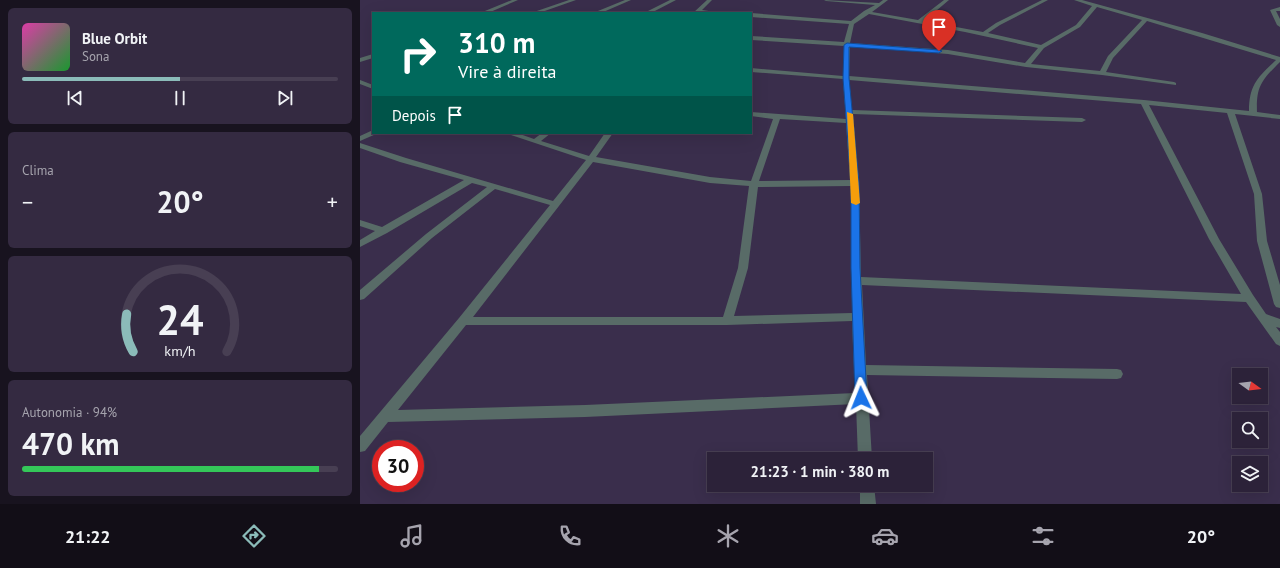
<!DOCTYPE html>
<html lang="pt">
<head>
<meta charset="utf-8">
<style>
	body { margin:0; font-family:"PT Sans",sans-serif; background:#342a41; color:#f1f3f6; height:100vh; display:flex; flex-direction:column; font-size:15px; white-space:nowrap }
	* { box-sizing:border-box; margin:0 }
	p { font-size:13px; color:#a6a4ae }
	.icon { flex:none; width:22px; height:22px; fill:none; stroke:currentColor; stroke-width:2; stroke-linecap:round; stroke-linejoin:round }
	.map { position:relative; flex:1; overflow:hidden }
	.sheet { display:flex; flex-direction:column; gap:8px; padding:8px; background:#18131f; width:360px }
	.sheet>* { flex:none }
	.top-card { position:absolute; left:12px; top:12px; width:380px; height:122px; border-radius:0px; box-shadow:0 4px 16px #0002,0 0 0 1px #483f53; background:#00695c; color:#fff; overflow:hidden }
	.needle { width:26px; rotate:105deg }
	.tools { position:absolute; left:872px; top:368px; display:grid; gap:8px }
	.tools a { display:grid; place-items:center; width:36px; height:36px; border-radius:0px; background:#2c2239; box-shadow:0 4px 16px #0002,0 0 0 1px #483f53; font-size:20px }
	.speed { position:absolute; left:12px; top:440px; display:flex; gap:8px; font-size:20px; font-weight:700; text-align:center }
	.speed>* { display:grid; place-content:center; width:52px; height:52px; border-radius:50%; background:#2c2239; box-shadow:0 4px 16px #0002,0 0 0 1px #483f53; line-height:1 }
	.speed .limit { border:6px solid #d22; background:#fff; color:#111 }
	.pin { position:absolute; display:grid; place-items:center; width:34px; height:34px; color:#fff; margin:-41px -17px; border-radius:50% 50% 50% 0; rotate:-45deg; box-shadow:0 0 4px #0007 }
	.pin .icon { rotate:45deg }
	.me { position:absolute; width:44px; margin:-22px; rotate:358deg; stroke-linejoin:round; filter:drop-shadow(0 0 3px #0008) }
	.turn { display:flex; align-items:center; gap:14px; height:84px; padding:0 20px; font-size:18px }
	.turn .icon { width:52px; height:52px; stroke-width:2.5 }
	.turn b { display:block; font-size:28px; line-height:34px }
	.then { display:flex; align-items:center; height:38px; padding:0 20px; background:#0003; gap:8px; font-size:15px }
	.big { font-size:30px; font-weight:700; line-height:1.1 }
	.sheet .tile { flex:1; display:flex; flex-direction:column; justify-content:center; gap:6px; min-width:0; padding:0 14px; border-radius:6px; background:#342a41 }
	.sheet .dial { align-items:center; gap:0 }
	.dial svg { height:104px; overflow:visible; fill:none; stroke:#483f53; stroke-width:7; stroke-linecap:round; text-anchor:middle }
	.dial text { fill:#f1f3f6; stroke:none }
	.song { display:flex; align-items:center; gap:12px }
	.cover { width:48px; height:48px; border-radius:6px; background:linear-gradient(135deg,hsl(320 70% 55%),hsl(130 70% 35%)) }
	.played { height:4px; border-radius:2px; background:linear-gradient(90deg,#8bbbb9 50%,#483f53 50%) }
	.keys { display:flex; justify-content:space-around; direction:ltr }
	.heat { display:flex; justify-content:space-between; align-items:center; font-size:22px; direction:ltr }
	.charge { height:6px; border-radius:3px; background:linear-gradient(90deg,#34c759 94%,#483f53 0) }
	.trip { position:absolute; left:347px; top:452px; width:226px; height:40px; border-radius:0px; background:#2c2239; box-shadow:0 4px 16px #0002,0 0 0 1px #483f53; font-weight:700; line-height:40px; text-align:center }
	.tabs { display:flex; height:64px; justify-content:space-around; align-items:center; background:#120e17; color:#a6a4ae }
	.tabs .icon { width:28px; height:28px }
	.tabs .on { color:#8bbbb9 }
	.tabs b { font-size:18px; color:#f1f3f6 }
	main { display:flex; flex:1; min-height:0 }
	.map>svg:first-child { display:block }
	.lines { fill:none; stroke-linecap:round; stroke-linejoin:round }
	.minor { fill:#586b67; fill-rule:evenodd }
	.route { fill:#1a73e8; stroke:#114b97 }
	.slow { fill:#f59e0b }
</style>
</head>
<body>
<main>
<section class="sheet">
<div class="tile">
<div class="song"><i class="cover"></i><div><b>Blue Orbit</b><p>Sona</p></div></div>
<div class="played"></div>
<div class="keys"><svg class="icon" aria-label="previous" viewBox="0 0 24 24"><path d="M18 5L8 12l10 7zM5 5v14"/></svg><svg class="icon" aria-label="pause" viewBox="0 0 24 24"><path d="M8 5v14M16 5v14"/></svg><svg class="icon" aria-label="next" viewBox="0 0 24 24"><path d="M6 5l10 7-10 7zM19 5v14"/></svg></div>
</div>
<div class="tile"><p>Clima</p>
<div class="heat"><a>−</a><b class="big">20°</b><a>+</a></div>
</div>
<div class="tile dial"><svg viewBox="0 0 100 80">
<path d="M14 69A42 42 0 1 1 86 69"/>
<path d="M14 69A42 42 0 0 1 9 40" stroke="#8bbbb9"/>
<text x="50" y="56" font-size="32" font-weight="700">24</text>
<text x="50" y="72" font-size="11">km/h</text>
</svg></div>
<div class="tile"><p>Autonomia · 94%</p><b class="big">470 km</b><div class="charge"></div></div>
</section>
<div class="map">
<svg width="920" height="504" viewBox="0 0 920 504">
	<rect width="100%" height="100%" fill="#3a2e4c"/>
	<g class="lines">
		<path class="minor" d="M152,0H158L128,13H120Z
			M209,0H216L179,13H171Z
			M265,0H271L241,13H233Z
			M310,0H316L291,13H284Z
			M347,0H352L342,10L362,13H333Z
			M464,0L519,3L523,0H528L512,12L558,20L584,0H589L564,21L623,32L636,23L682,0H688L640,25L628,33L681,45L716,25L732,6L714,0H722L842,33L920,57V62C902,80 896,86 897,112L920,115V119L875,114L902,194L907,241L920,285V308L916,307L914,304L897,241L894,194L867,113L789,105L859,239L893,295L906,314L920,319V328L916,327L920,332V346L916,344L886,302L502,285L506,365L757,369L761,370L763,374L761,378L757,379L507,375L512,459H498L496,404L225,417L28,422L5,451L0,452V436L99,318L190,205L135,189L72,238L4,299L0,300V290L66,234L127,187L112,183L27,233L0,247V240L15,231L0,226V220L22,227L104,180L40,162L0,148V143L46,158L193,201L226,160L145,133H157L174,139L182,133H191L181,141L229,156L245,133H253L236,157L350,177L391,181L413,119L391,116V112L486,119L483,79L391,72V68L483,76L484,46L391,40V36L484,42L489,24L391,17V13L491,21L504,11L515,5L466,1ZM737,7L782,20L748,56L740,71L671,64L684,48L720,27ZM509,14L605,32L678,48L665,63L588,50L490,43L494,24ZM787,21L916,60C898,77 889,85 889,111L784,100L489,76L490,46L588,54L666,67L742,75L816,85V83L814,82L746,72L753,58ZM489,80L781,104L849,239L881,294L501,277L499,183L493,114L722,122L726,120L722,118L492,110ZM420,119L486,123L490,180L399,181ZM233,162L350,183L389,186L378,268L363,317H113ZM491,186L492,313L374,316L388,268L398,187ZM492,321L495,393L225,405L38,410L106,325H367Z
			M920,7V11H916L920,19V27L917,25L910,10Z
			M13,54V58L0,62V58Z
			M0,80L13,85V89L0,84Z
			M13,130V133L16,134L0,141V136Z
			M500,485H514L516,504H500Z"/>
	</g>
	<path class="route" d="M487,43L579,50L582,51L579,53L489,47V78L499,183L500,268L507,398L505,402L501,403L497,402L495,398L491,268V183L483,78L484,45Z"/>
	<path class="slow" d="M487,112L493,114L500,203L496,205L491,203Z"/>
</svg>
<div class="tools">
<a><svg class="needle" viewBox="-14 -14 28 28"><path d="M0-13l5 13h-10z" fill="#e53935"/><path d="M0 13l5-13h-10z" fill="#a6a4ae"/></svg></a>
<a><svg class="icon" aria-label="search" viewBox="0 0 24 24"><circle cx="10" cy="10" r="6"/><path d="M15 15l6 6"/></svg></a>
<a><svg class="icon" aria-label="layers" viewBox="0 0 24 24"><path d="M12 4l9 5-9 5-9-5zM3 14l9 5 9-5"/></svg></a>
</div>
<div class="speed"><div class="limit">30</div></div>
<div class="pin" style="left:579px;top:51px;background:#d93025"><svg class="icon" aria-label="arrive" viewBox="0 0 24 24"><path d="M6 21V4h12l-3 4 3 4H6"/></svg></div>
<svg class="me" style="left:501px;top:398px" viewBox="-20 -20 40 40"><path d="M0-17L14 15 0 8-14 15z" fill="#1a73e8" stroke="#fff" stroke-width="4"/></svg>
<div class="trip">21:23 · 1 min · 380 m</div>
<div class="top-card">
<div class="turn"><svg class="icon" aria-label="right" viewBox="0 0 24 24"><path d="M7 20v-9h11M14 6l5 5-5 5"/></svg><div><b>310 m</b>Vire à direita</div></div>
<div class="then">Depois<svg class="icon" aria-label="arrive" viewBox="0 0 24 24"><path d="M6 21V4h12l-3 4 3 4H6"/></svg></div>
</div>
</div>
</main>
<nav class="tabs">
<b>21:22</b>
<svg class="icon on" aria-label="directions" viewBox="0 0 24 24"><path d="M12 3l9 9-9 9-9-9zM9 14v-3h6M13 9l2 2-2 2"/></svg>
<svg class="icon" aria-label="music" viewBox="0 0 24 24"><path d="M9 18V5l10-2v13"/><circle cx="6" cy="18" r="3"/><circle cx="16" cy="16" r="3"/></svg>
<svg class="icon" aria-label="phone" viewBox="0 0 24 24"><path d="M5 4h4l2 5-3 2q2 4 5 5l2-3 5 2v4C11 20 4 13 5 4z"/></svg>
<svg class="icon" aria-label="climate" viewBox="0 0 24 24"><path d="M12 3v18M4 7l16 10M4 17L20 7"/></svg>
<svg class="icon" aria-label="car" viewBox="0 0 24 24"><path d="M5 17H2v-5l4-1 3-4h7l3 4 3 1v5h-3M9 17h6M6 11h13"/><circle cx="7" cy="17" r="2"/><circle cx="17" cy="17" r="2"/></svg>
<svg class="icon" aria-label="filters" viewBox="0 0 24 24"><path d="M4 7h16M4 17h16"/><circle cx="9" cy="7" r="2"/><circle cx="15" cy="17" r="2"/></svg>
<b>20°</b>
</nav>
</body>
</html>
